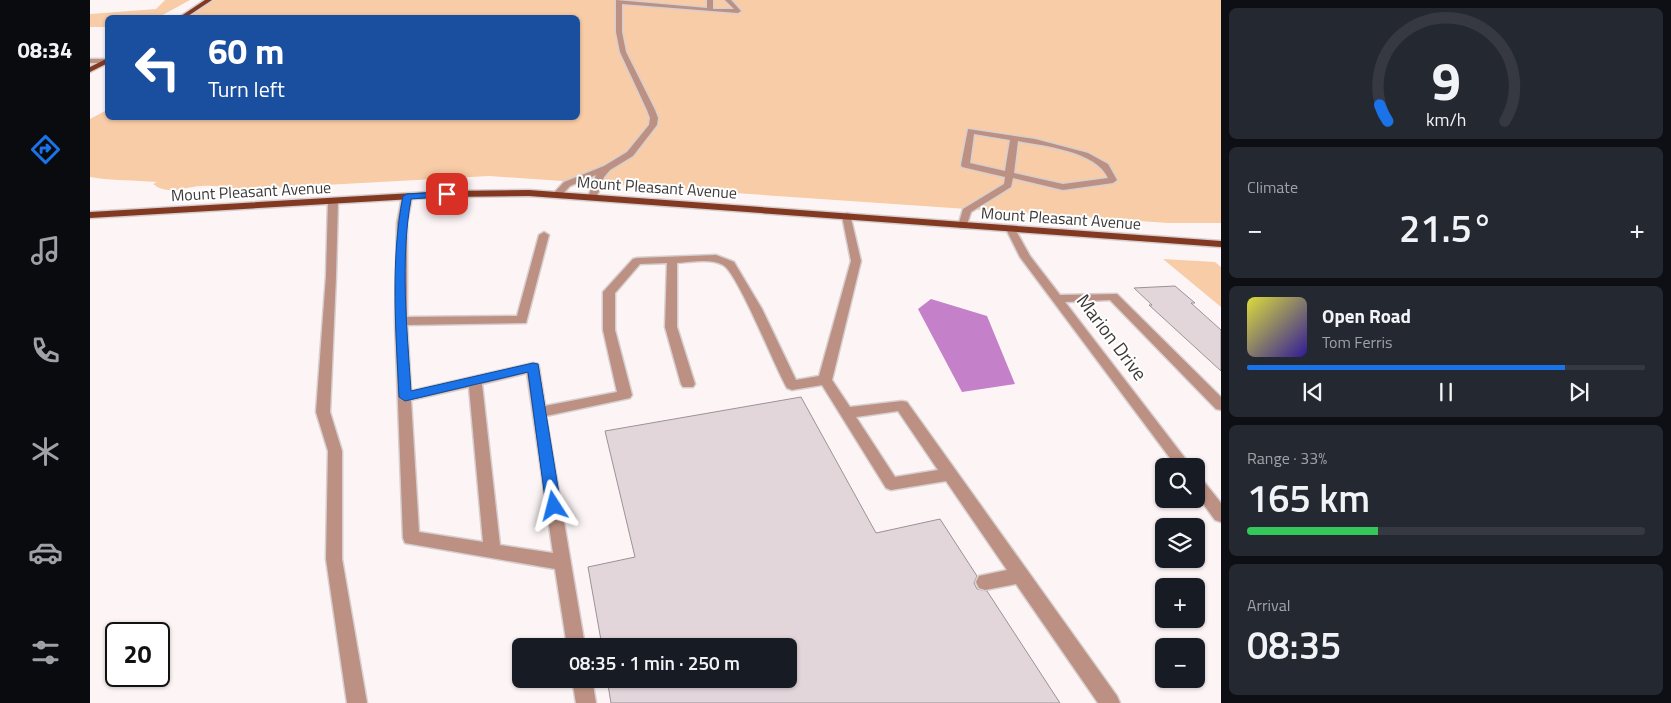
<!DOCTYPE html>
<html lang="en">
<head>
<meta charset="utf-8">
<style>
	body { margin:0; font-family:"Titillium Web",sans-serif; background:#242831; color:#f1f3f6; height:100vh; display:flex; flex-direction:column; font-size:19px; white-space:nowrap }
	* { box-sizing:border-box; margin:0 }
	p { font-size:16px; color:#9ea1a6 }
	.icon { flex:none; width:28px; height:28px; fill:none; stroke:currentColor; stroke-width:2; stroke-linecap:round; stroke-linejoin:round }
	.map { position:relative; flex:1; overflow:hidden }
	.panel { display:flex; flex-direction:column; gap:8px; padding:8px; background:#0d0f14; width:450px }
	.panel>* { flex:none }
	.top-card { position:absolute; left:15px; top:15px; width:475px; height:105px; border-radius:8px; box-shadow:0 1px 4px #0004; background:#1a4fa0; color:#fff; overflow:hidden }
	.controls { position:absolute; left:1065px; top:458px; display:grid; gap:10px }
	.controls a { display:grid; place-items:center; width:50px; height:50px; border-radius:8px; background:#171b24; box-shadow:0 1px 4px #0004; font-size:25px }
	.speed { position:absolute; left:15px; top:622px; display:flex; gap:10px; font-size:25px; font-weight:700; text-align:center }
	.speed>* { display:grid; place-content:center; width:65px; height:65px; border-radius:50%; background:#171b24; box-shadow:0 1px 4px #0004; line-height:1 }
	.speed .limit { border:2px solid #111; border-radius:8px; background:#fff; color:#111 }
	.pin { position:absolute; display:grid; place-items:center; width:42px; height:42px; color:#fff; margin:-21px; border-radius:10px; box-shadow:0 2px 8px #0006 }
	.me { position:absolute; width:55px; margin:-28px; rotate:351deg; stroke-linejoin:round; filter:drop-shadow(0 0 4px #0008) }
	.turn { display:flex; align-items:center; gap:18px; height:105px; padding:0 20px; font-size:22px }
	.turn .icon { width:65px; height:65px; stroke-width:2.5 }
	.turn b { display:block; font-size:35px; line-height:42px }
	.big { font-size:38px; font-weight:600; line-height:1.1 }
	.panel .card { flex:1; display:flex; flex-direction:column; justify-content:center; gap:8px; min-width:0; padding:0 18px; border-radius:8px; background:#242831 }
	.panel .dial { align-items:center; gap:0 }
	.dial svg { height:130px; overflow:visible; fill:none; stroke:#363941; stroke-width:7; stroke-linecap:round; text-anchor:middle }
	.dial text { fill:#f1f3f6; stroke:none }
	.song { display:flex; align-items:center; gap:15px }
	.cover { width:60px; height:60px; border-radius:8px; background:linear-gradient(135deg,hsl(60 70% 55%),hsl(250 70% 35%)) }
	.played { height:5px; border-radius:2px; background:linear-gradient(90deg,#1a73e8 80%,#363941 80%) }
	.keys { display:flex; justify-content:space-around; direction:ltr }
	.heat { display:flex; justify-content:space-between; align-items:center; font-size:28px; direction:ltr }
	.charge { height:8px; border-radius:4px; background:linear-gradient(90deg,#34c759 33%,#363941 0) }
	.trip { position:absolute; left:422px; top:638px; width:285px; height:50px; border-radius:8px; background:#171b24; box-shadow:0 1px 4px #0004; font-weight:600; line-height:50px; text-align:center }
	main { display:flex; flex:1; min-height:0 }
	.menu { display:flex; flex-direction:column; width:90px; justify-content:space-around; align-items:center; background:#090b0e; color:#9ea1a6 }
	.menu .icon { width:35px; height:35px }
	.menu .selected { color:#1a73e8 }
	.menu b { font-size:22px; color:#f1f3f6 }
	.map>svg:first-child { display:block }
	.green { fill:#f8cca6 }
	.water { fill:#c480c8 }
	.building { fill:#e2d6db; stroke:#9d9196 }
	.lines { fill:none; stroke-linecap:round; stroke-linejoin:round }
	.minor-casing { stroke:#d7cfcf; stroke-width:3 }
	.major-casing { stroke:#d7cfcf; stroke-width:3 }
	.minor { fill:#bc9082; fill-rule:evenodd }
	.major { fill:#833921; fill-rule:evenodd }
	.route { fill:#1a73e8; stroke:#114b97 }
	.labels { text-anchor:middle; stroke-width:4; stroke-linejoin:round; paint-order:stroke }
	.far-street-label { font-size:16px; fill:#3e3939; stroke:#fff }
	.street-label { font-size:19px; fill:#3e3939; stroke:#fff }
</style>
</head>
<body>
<main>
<nav class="menu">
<b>08:34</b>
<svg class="icon selected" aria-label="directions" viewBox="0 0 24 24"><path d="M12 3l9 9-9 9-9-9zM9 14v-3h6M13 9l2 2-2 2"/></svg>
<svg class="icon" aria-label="music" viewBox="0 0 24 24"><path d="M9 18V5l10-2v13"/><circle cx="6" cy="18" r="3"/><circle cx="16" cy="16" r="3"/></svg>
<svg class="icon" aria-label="phone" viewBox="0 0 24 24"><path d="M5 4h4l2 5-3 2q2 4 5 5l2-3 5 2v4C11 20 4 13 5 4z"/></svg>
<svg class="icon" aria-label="climate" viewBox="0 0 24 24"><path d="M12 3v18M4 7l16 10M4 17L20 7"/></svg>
<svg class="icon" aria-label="car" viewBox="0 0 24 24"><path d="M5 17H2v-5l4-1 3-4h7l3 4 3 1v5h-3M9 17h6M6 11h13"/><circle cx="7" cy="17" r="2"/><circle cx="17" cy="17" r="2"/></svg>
<svg class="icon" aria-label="filters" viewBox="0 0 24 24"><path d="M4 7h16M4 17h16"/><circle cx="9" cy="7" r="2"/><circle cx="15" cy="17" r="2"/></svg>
</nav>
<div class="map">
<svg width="1131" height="703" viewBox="0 0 1131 703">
	<rect width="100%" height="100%" fill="#fdf5f5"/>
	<path class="green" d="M75,0H100L69,17L18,18L17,27H0V14L66,9Z
		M124,0H1131V223H1078L399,176L181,188C159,194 135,184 111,186C94,187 78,196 63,184L67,182C44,180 22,181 0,177V119L17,110L18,118H488V18L97,17Z
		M1073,259L1125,262L1131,267V307Z"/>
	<path class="water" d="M841,299L897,316L925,384L872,392L828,309Z"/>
	<path class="building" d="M1085,286L1105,303H1101L1131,330V371L1059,305H1062L1044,288Z
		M711,397L786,533L850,519L887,576L884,583L887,589L897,591L970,703H521L517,679H699V646H512L498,567L545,557L515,431Z"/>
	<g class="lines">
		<defs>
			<path id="minor" d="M526,0L617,8V0H623V9H644L635,0H641L651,11L648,13L532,4V32L536,52L565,110L568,118L567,125L543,156L520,170L514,177L506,199H500L498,197L506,175L480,186L470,197H464L462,195L474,182L514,166L537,152L559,125L560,118L557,110L530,52L526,32Z
				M0,59H16L18,63H0Z
				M878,129L945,139L998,153L1018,164L1027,180L1023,183L973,190L923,178L921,187L881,212L876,228H870L868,226L873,209L914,184L915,177L872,167L871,165ZM884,134L920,140L915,171L880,163ZM928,141C954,146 1006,151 1018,178L973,184L924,173Z
				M317,194L322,197L317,223V317L427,316L449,235L454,232L459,235L436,323L317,325L321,391L443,363L448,364L449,367L455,406L527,392L513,330V292L543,259L547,258L626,255L644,262L672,309L706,380L729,376L761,261L752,216L757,213L760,214L771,261L742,380L760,407L812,401L817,402L1027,696L1030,703H1008L926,584L895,590L889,588L886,582L889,576L917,570L856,481L801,490L796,488L732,385L702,390L697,388C685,368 648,273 633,265C620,258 602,262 587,263V327L605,384L603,387H593L591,384L575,327L577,263L550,264L525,293V330L542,395L540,398L456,416L495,646H477L465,569L315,543L313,538L305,321L307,223L312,197ZM437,373L463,553L410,545L392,384ZM379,387L393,542L329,532L321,400ZM808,411L848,470L805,477L766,417Z
				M243,198L248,201L246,276L240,412L252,451V559L277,703H257L236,559L238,451L226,412L236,276L238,201Z
				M921,226L924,227L940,256L970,295L1027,294L1131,397V410L1126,409L1020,300L975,302L1101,466H1086L930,257L916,229Z
				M1106,476L1111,478L1131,503V522L1125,520L1106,494Z
				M482,679H502L506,703H486Z"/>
			<path id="major" d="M115,0H122L95,18H88Z
				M18,58V63L0,72V67Z
				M439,190L1131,241V247L439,196L357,197L0,218V212L357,191Z"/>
		</defs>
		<use href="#minor" class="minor-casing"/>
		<use href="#major" class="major-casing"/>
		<use href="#minor" class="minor"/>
		<use href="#major" class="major"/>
	</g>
	<path class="route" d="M357,192H360V196L321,199C310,260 317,329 321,391L443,363L448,364L471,506L469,510L464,512L459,510L456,506L438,372L315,401L309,397C306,331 300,262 313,196L317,194Z"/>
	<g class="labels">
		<g class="far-street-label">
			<text transform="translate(567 187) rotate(4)" y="6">Mount Pleasant Avenue</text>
			<text transform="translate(161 191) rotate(-3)" y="6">Mount Pleasant Avenue</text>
			<text transform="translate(971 218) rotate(4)" y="6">Mount Pleasant Avenue</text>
		</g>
		<g class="street-label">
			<text transform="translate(1022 337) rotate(53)" y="7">Marion Drive</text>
		</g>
	</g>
</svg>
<div class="controls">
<a><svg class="icon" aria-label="search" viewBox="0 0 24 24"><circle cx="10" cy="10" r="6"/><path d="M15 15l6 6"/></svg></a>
<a><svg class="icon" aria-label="layers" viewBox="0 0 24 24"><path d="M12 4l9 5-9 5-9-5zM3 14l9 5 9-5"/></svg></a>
<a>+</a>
<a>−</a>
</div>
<div class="speed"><div class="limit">20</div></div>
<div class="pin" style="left:357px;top:194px;background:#d93025"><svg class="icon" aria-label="arrive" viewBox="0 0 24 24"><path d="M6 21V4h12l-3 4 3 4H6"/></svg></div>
<svg class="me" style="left:464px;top:506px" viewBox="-20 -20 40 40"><path d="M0-17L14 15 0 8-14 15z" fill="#1a73e8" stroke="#fff" stroke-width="4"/></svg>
<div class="trip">08:35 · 1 min · 250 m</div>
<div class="top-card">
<div class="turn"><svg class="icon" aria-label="left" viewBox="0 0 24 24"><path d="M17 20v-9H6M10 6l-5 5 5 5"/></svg><div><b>60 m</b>Turn left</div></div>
</div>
</div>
<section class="panel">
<div class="card dial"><svg viewBox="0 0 100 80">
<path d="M14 69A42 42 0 1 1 86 69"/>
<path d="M14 69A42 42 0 0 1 9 59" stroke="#1a73e8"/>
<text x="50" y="56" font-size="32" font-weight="700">9</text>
<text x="50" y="72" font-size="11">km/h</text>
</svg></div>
<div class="card"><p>Climate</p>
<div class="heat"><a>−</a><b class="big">21.5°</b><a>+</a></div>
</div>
<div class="card">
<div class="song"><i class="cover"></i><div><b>Open Road</b><p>Tom Ferris</p></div></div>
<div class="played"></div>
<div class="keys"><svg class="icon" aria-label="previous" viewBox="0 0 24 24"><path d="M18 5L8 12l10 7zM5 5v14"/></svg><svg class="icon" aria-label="pause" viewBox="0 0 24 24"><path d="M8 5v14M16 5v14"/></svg><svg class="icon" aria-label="next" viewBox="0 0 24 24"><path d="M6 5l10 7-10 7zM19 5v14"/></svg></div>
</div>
<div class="card"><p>Range · 33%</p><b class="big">165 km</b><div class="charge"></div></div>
<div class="card"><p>Arrival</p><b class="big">08:35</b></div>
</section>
</main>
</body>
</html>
